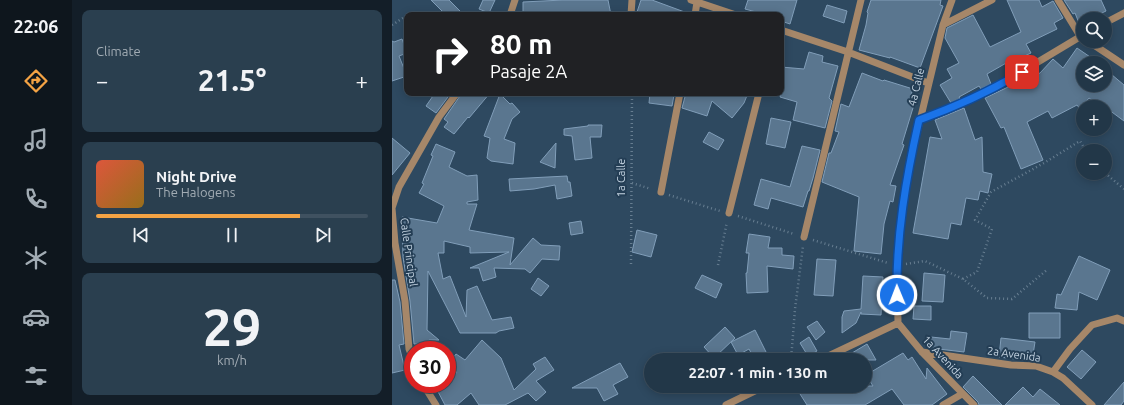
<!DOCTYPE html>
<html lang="en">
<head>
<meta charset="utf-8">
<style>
	body { margin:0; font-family:Ubuntu,sans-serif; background:#2a3f4f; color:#f1f3f6; height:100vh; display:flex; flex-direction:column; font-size:15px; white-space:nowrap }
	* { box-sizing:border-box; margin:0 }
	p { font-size:13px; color:#a2acb4 }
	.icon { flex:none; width:22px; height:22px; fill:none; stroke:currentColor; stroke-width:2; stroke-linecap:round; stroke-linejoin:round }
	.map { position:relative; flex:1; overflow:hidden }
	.details { display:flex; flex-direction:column; gap:10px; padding:10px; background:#131e28; width:320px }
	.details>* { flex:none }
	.banner { position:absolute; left:12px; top:12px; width:380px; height:84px; border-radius:8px; box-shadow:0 2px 10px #0003,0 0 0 1px #3f5160; background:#202124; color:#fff; overflow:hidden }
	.tools { position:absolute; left:684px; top:12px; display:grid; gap:8px }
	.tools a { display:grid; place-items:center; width:36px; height:36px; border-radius:50%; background:#223748; box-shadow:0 2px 10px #0003,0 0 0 1px #3f5160; font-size:20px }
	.speed { position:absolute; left:12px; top:341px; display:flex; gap:8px; font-size:20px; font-weight:700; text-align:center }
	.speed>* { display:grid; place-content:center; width:52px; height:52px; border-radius:50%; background:#223748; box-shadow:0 2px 10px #0003,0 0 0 1px #3f5160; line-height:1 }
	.speed .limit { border:6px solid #d22; background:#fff; color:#111 }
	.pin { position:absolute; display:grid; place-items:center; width:34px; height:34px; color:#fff; margin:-17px; border-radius:8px; box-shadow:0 2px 6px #0006 }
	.me { position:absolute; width:44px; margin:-22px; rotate:359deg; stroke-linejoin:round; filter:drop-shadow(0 0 3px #0008) }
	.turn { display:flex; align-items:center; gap:14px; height:84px; padding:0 20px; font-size:18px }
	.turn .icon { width:52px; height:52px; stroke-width:2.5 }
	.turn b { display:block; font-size:28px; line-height:34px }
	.big { font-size:30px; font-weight:600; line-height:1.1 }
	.details .card { flex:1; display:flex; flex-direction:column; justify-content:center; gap:6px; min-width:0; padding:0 14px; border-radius:8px; background:#2a3f4f }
	.details .dial { align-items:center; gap:0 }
	.dial b { font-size:52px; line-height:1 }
	.song { display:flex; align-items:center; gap:12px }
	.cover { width:48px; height:48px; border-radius:6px; background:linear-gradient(135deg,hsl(10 70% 55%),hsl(40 70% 35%)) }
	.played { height:4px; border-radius:2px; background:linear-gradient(90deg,#f4a344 75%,#3f5160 75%) }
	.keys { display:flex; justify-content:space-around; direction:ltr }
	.heat { display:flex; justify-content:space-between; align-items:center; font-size:22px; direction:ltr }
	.trip { position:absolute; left:252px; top:353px; width:228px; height:40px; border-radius:20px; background:#223748; box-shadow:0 2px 10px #0003,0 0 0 1px #3f5160; font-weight:600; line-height:40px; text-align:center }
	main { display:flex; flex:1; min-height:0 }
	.tab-bar { display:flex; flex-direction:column; width:72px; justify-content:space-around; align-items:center; background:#0e161d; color:#a2acb4 }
	.tab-bar .icon { width:28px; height:28px }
	.tab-bar .on { color:#f4a344 }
	.tab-bar b { font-size:18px; color:#f1f3f6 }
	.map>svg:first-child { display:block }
	.building { fill:#5a768f; stroke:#819eb9 }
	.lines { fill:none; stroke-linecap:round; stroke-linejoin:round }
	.path { stroke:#677e91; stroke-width:2.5; stroke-dasharray:1 3; stroke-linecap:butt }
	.minor { stroke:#a68769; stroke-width:7 }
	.route-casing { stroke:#114b97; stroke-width:10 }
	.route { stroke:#1a73e8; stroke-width:7 }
	.labels { text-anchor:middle; stroke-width:4; stroke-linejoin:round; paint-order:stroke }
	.street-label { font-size:11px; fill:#c5d4e2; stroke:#243e55 }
</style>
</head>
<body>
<main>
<nav class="tab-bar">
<b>22:06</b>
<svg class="icon on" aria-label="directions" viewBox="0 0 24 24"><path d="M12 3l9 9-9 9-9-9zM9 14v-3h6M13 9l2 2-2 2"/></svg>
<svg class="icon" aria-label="music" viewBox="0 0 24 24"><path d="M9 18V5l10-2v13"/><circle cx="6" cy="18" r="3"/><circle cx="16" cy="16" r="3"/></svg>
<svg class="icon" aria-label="phone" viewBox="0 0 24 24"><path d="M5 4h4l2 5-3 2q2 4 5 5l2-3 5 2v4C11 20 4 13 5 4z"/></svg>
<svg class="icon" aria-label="climate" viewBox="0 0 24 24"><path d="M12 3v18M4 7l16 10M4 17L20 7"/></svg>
<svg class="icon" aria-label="car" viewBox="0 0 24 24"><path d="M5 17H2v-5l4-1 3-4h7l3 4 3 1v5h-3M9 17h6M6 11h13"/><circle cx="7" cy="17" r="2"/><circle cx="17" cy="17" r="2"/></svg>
<svg class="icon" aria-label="filters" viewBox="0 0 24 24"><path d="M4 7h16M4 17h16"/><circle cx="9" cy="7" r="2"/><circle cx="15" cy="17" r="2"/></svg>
</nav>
<section class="details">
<div class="card"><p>Climate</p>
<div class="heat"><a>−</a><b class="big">21.5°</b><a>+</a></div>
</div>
<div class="card">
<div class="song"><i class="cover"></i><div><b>Night Drive</b><p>The Halogens</p></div></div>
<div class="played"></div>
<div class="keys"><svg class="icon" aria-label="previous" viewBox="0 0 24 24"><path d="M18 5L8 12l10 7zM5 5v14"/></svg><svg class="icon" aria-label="pause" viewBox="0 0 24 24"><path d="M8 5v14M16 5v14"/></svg><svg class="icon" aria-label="next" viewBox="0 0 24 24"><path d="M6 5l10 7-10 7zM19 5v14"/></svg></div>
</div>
<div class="card dial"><b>29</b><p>km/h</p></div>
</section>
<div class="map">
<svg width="732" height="405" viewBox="0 0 732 405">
	<rect width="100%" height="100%" fill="#2e4960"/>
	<path class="building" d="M39,0H57L72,15H54Z
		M91,0H103L97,13L87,9Z
		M171,0H216L219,15H131V2Z
		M249,0H260L298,14V15H253L245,12Z
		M356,0H405L398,24L389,21V15H375L353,9Z
		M479,0H549L548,5L551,6L528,68L498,57V58L467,50L474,25L476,13L475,12Z
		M615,0H647L650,7L661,1L671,18L662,23L665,29L634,44L639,53L624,60L623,58L595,74L599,84L589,89L587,86L567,97L568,99L559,103L548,85L560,78L555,69L567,63L553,38L555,28L581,15L598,47L629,32Z
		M672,0H709L714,11L697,19H691V22L687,23L683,13L681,14Z
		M435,5L455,11L452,23L431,16Z
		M10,39L15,53L7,56L15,76L0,81V41L2,42Z
		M685,48L707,63H691V85H713V69L732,85V121L709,104L708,106L697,98L688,109L685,105L660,118L656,111L635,122L651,160L629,169L612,127L609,128L593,98L635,78L636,79L648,73L661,59L671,68Z
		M417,52L431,56L430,62L446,66L437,98L440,101L433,128L401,120L405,102L388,97L389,93V67L412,69Z
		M470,73L491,81L492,80L521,89L516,103L524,98L510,144L512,145L498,185L504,186L501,202L498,201L492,224L489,254L462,251L467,197L430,182L437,153H439L447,132L443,131L449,104L457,107Z
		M43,93H59L44,113L34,106Z
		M70,93H98L77,118L76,117L62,134L52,127L56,122L52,119Z
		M258,93L282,95L280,106L257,103Z
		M294,93H356L352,103L340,118L320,101L315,116L290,108Z
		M108,94L118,104L120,103L128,112L120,119L112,139L123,143L121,164L99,161L95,158L98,138L92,136Z
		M572,108L583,140L590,137L591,172L600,174L596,193L588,191L586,200L574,198L569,225L559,223L556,239L521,233L538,137L550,139L543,120Z
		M379,118L399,122L393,148L374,144Z
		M196,125H210L209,137H198L200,158L183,160L180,136L172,135V129L196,126Z
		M317,132L332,140L326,150L311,142Z
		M0,138L18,153L0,175Z
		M164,143L163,168L148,162Z
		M44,144L63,152L57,167L75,176L85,175L86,200L75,202V204H85L77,230L122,238L118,265L141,238L149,245L168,246L167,260L150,259L138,273L133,269L102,268L104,277L91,281L87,268H78L117,252L78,253V247L52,241V253H46L51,279L58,276L74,317L75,290L85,286L100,320L119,317L122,328L107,331L104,333H68L36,271L35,330L47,340H37V344H22L18,301L11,257L10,217L45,223L52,206L27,193L32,184L30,183L41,156L39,155Z
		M410,146L428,150L421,178L417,191H416L411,207L379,198L376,209L362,205L369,179L398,187Z
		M175,176L176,182H178L180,196L165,199L163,185L142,189L118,191L117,179Z
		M189,221L191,233L179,235L177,223Z
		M245,230L265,235L259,257L240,252Z
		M357,234L378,237L376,248H390V255L402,256L401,269L375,266L376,292L355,293L354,273H355L357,253H354Z
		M687,256L718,270L705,300L687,292L685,310L663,308L665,294L669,295Z
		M425,259L444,260L441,296L422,295Z
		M532,273L553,275L551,302L530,301Z
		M310,275L330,284L324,298L303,288Z
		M471,276L491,277L489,315L469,314V312L464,323L450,333V317L452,311L469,309Z
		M146,278L157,286L149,296L139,289Z
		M0,280H3L8,302L12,344L7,345L13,370L0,373Z
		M522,306H539V320L521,319Z
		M637,313H668V338H637Z
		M425,321L433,332L424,340L415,327Z
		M333,327L343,338L322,358L312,347Z
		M363,330L378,360H363L357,349L346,355L339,342Z
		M559,331L575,333L572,352L538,348L539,337L558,339Z
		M417,337L425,351L416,356L408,343Z
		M609,338L643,342L640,361L607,357Z
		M90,340L109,358L122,390L144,369L141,364L153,357L162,370L144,381L154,392L144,401L136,393L113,405H87L79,393L65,405H53L42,384H55L65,372L56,365L64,354L73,360Z
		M475,344L484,360H465L460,353Z
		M690,350L704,362L689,379L675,367Z
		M511,353L516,360L520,357L534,379L535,368L555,394L540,405H512L500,389L473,405H415L403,386H481L474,375Z
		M228,363L236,377L221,385L226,394L212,401L205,388H180Z
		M581,376L610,405H587L586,402L571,387Z
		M732,382V401L729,405H712Z
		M631,387L641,397L648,389L668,405H613Z"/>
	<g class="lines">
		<path class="path" d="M0,25L11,18
			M713,173L732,189
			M240,183L259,189
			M277,195L328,211
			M346,216L402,234
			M421,240L496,263
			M239,264L240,93
			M514,264L533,261L571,279L595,298L620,299L656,269
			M326,265L335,222
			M571,279L585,272L600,229L583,220L599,192L652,163L688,141L694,151
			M399,360L403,309L411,246"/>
		<path class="minor" d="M299,0L344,15
			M666,0L688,36L691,38
			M118,15L123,0
			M239,15L240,0
			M303,15L305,2
			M713,23L732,13
			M551,25L600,0
			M389,30L456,52L536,83
			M696,41L732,65
			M527,120L563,107L606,86L691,35
			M269,192L288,93
			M337,213L367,93
			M412,237L469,0
			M506,323L505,266L508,227L518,162L551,25L560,0
			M506,323L530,352L582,405
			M530,352L619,365L644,366L661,372L671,378L700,405
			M21,359L17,349L13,301L3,243L0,208L7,187L47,117L65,93
			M428,360L506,323
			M661,372L678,349L700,325L725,318L732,321
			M31,384L44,405
			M334,405L373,386
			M551,405L570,394"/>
	</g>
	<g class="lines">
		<defs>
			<path id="route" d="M505,295C504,236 514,178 527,120C563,107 597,92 630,72"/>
		</defs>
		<use href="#route" class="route-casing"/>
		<use href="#route" class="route"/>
	</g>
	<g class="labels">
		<g class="street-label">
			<text transform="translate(524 87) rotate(-76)" y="4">4a Calle</text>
			<text transform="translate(229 178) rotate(-90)" y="4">1a Calle</text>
			<text transform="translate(17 252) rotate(82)" y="4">Calle Principal</text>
			<text transform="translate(622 354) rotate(8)" y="4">2a Avenida</text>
			<text transform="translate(551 357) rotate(47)" y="4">1a Avenida</text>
		</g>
	</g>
</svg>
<div class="tools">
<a><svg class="icon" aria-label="search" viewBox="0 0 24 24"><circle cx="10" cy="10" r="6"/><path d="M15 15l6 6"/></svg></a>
<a><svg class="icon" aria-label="layers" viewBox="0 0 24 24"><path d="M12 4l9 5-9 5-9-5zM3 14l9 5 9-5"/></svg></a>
<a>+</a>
<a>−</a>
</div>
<div class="speed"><div class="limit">30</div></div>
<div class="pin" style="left:630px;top:72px;background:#d93025"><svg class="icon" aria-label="arrive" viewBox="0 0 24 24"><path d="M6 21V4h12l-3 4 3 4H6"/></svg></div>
<svg class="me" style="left:505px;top:295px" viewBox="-20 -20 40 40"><circle r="17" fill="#1a73e8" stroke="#fff" stroke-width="3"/><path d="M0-11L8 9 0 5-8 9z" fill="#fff"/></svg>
<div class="trip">22:07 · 1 min · 130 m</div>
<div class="banner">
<div class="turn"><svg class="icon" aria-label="right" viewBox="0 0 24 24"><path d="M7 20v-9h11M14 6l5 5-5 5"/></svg><div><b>80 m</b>Pasaje 2A</div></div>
</div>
</div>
</main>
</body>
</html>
